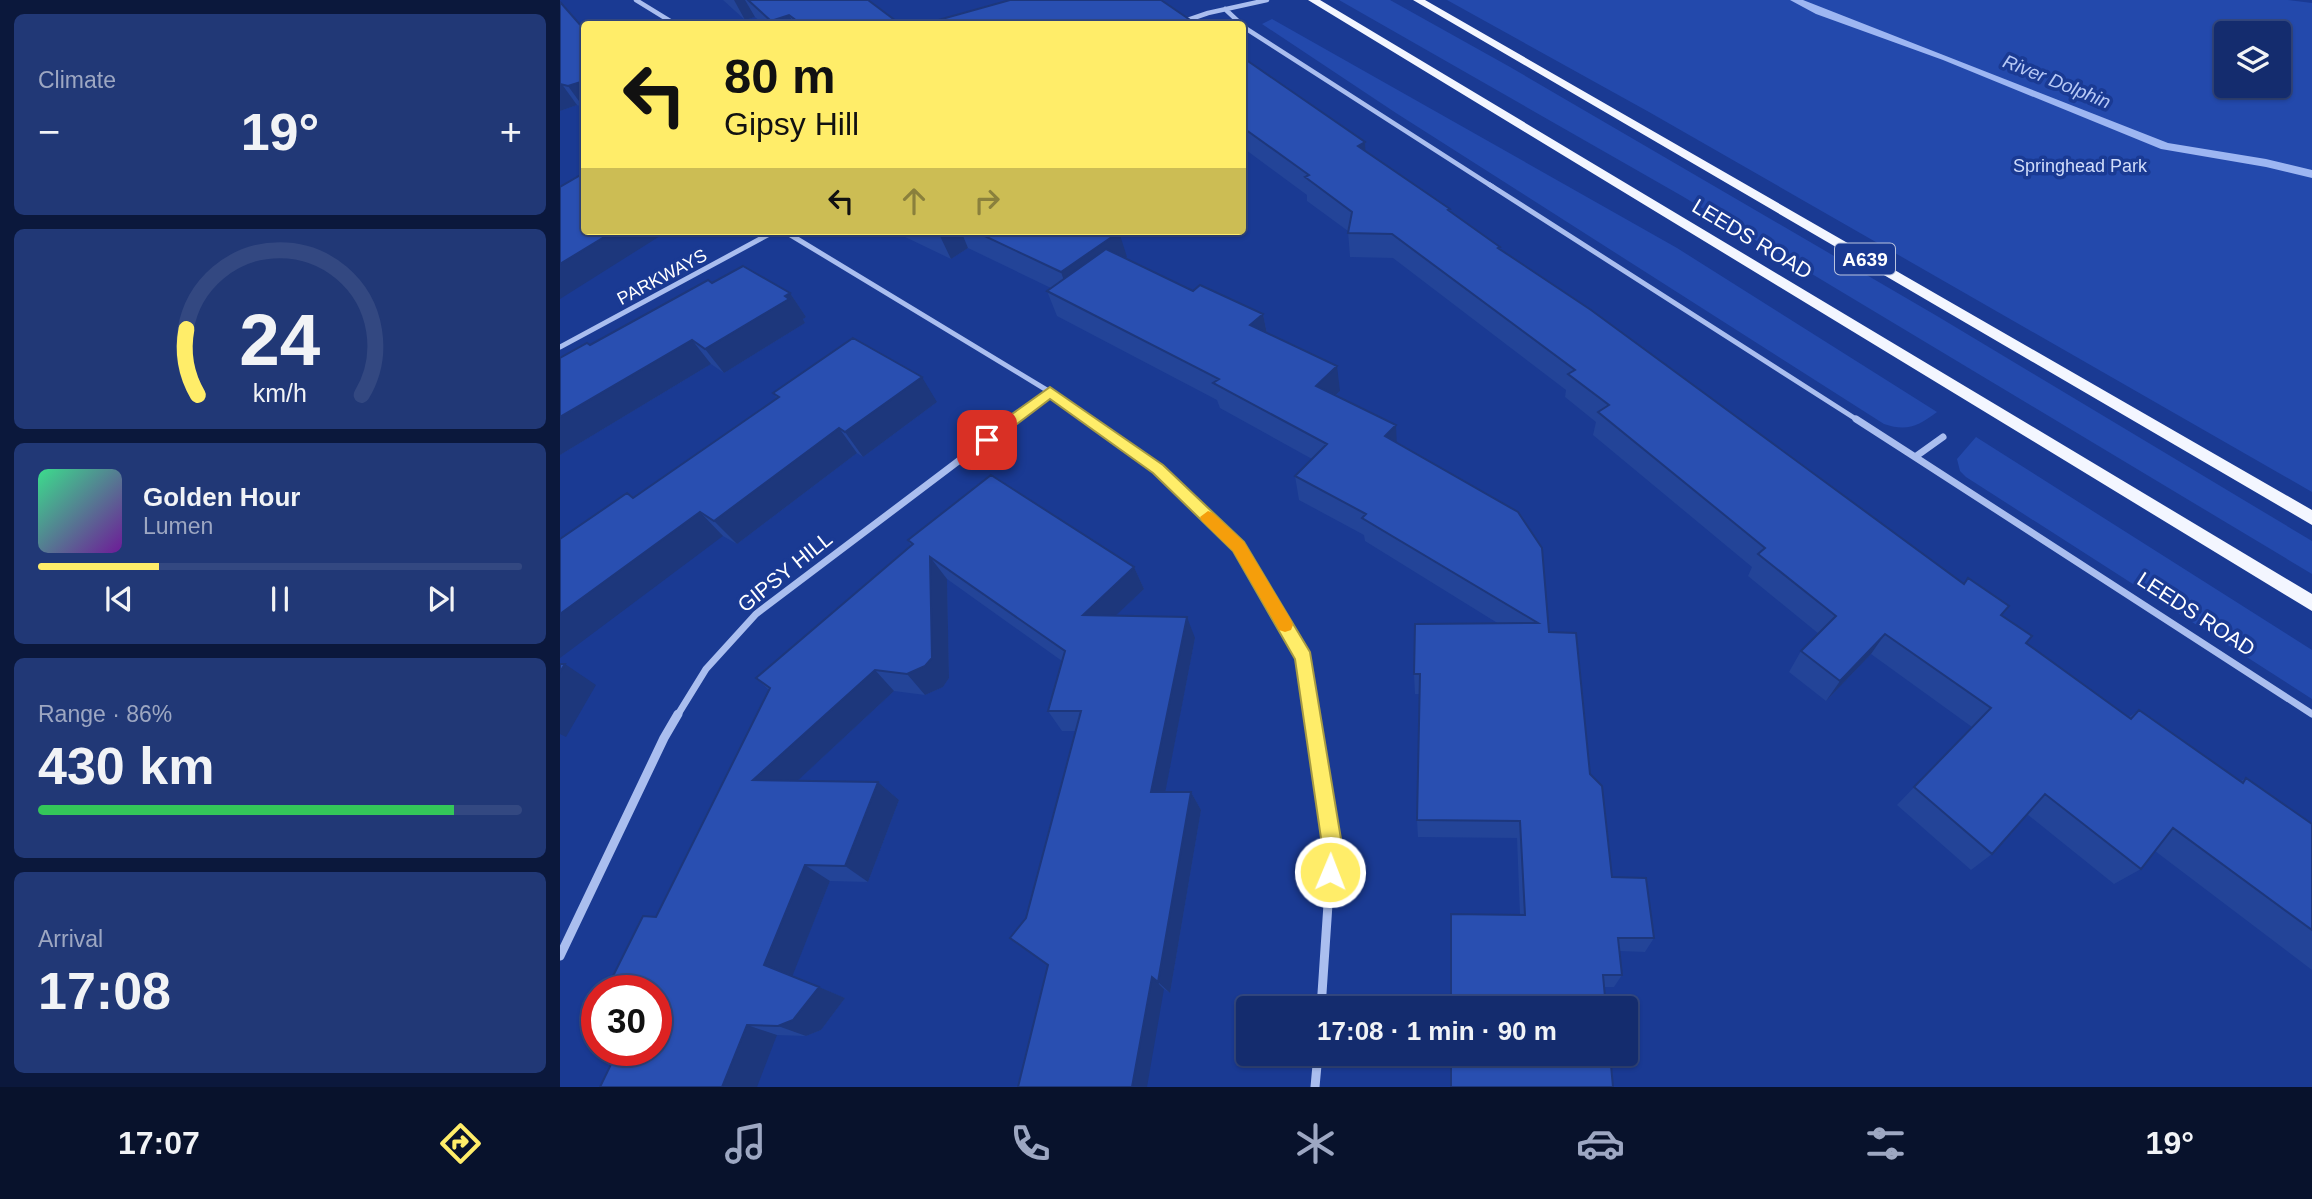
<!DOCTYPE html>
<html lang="en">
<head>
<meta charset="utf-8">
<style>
	body { margin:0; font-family:Arial,sans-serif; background:#213876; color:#f1f3f6; height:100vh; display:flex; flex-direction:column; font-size:26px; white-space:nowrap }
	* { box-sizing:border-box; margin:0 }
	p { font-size:23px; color:#9da7c2 }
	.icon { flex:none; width:38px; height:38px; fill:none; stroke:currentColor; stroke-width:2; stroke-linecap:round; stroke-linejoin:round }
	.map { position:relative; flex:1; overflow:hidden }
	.side { display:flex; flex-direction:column; gap:14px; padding:14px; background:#0b183c; width:560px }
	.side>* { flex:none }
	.banner { position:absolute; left:21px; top:21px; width:665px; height:214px; border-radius:7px; box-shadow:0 2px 5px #0004,0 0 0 2px #334881; background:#ffed69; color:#111; overflow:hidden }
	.tools { position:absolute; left:1654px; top:21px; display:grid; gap:14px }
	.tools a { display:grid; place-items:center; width:77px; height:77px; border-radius:7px; background:#142c6e; box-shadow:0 2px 5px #0004,0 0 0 2px #334881; font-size:35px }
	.speed { position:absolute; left:21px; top:975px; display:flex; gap:14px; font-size:35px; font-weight:700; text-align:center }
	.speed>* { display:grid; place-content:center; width:91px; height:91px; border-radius:50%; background:#142c6e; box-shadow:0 2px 5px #0004,0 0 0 2px #334881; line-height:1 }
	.speed .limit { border:10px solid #d22; background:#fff; color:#111 }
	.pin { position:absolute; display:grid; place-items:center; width:60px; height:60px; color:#fff; margin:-30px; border-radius:14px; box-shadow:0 4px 10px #0006 }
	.me { position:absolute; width:77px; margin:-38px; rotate:1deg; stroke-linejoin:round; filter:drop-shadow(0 0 5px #0008) }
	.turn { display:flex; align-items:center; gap:24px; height:147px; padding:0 28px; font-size:32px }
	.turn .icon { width:91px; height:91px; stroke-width:2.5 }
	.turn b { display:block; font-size:49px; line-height:60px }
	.lanes { display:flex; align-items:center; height:66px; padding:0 28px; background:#0003; justify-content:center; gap:35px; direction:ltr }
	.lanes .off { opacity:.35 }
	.big { font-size:52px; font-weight:600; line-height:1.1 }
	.side .tile { flex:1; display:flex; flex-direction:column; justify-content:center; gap:10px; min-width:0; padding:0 24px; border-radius:10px; background:#213876 }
	.side .dial { align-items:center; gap:0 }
	.dial svg { height:182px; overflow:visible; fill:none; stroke:#334881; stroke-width:7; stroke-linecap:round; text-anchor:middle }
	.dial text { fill:#f1f3f6; stroke:none }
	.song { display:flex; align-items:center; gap:21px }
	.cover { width:84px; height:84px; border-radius:10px; background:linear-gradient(135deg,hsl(150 70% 55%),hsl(280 70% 35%)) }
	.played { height:7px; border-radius:4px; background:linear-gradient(90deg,#ffed69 25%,#334881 25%) }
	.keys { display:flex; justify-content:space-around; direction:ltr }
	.heat { display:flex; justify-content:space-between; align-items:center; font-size:38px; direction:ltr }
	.charge { height:10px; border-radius:5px; background:linear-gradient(90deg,#34c759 86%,#334881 0) }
	.trip { position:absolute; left:676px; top:996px; width:402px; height:70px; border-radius:7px; background:#142c6e; box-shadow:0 2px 5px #0004,0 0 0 2px #334881; font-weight:600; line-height:70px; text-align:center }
	.tabs { display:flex; height:112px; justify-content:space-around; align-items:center; background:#08122c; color:#9da7c2 }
	.tabs .icon { width:49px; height:49px }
	.tabs .selected { color:#ffed69 }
	.tabs b { font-size:32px; color:#f1f3f6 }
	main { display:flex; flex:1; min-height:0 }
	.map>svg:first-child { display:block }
	.green { fill:#2349ac; fill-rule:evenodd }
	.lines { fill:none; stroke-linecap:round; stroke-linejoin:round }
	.stream { fill:#9db6f2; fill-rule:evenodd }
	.street-far3 { stroke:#aabeef; stroke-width:4.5 }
	.street-far2 { stroke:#aabeef; stroke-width:5 }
	.street-far1 { stroke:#aabeef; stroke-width:7 }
	.street { stroke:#aabeef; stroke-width:9 }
	.primary { fill:#f3f6ff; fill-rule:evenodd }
	.wall { fill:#234498 }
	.shaded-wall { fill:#1d377c }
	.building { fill:#294fb1; stroke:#1d377c; stroke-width:2 }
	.route { fill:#ffed69; stroke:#a69a44; stroke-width:2 }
	.slow { fill:#f59e0b }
	.labels { text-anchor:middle; stroke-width:7; stroke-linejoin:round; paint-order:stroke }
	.far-park-label { font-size:18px; fill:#d1ddfb; stroke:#1a3a93 }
	.far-street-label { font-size:18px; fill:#fff; stroke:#1a3a93 }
	.far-water-label { font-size:19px; font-style:italic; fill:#b7c9f6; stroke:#1a3a93 }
	.shield { fill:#1a3a93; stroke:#bac4df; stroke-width:2 }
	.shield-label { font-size:19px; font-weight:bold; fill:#fff }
	.street-label { font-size:21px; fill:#fff; stroke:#1a3a93 }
</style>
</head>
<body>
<main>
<section class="side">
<div class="tile"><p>Climate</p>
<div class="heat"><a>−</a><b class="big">19°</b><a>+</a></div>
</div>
<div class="tile dial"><svg viewBox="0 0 100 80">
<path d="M14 69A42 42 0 1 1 86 69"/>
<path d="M14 69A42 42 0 0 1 9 40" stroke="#ffed69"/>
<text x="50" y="56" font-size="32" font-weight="700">24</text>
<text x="50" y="72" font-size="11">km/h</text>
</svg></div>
<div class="tile">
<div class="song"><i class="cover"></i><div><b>Golden Hour</b><p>Lumen</p></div></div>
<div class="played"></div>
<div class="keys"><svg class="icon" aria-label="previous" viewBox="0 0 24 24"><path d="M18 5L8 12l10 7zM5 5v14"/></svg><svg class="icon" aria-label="pause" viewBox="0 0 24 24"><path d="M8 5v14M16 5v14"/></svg><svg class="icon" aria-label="next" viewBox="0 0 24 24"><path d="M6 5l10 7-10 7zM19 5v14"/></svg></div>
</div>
<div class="tile"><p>Range · 86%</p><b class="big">430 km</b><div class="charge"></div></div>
<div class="tile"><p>Arrival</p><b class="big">17:08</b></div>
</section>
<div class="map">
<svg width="1752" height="1087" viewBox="0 0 1752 1087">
	<rect width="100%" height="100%" fill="#1a3a93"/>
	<path class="green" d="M779,0H830L950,67L1377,316L1752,541V574L1122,196Z
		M887,0H1728L1752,3V492L1089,112ZM1666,33H1718V86H1666Z
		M712,19L1117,248L1377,412C1358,426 1347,432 1324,424L836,113L702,24Z
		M1416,437L1752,650V699L1406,477L1400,471L1397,459Z"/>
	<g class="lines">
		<path class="stream" d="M1230,0H1243L1608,143L1706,159L1752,170V178L1706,167L1601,149L1383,60L1256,14Z"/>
		<path class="street-far3" d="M76,0L115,24
			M665,9L681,24
			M616,24L648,13L707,0
			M682,26L933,187"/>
		<path class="street-far2" d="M930,185L1299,421
			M224,231L490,392L531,421
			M0,347L215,231
			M451,421L490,392"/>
		<path class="street-far1" d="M528,419L598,469L679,547L744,658L753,716
			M1296,419L1355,457
			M1383,437L1355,457L1752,714
			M117,716L146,669L196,614L454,419"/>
		<path class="street" d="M752,714L772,845L761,1008
			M0,956L104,738L118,714
			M755,1087L758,1054"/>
		<path class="primary" d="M748,0H760L1752,594V611Z
			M853,0H865L1752,510V525Z"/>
	</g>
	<path class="wall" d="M163,0H308L340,24H203L195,17L185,20Z
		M0,2L24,108L17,105L0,111Z
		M682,57L805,142V151L1441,615L1466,643L1569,717L1579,710L1681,781L1686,778L1752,824V970L1595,851L1581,869L1554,884L1467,814L1432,854L1411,870L1337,805L1412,727L1311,654L1266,701L1229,672L1241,651L1259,634L1188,576L1192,567L1033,435L1036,422L1005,397L1006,390L833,258L790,257L788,231L747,201V195L682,147Z
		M339,231H555L567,257L565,258L633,291L703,314L707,333L780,391L775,396L836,442L989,632L1030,774L1052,877L1094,938L1085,952L1059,951L1062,975L1054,987H1044L1046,1008H890L891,914L960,915L957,838L858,837L857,820L860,694H855L854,674L939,624L805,541L804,535L739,500L735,476L752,459L660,408L657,400L497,316L487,291L491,288L408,248L391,259L341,235Z
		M152,283L230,293L246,317L243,319L245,323L164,373L151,364L0,455V358L30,345Z
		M213,393L377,402L303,457L297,453L177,544L163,536L73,498L217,398Z
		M348,540L574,567L584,589L556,615L635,638L605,792H631L641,810L610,993L604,989L488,965L450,938L466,918L516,731H502L488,711L502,661L387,579L389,678L383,687L365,695L334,691L237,781L318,782L339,800L308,882L270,881L232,976L285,998L261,1030L246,1036L217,1035L96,1050V917L209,690L196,678L351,546Z"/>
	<path class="shaded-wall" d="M174,0H185L195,17L185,20Z
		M229,15L234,24H213L211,21Z
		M24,81V108L8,86Z
		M1,83L17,105L0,111V84Z
		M805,142L806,166L798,146Z
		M54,231H108L0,299V264Z
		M384,231H401L408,248L391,259L379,234Z
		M559,232L567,257L510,298L501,272Z
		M230,293L246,317L243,319L245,323L164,373L145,349Z
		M703,314L708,339L690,325Z
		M132,340L151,364L0,455V417Z
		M777,366L780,391L759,411L756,386Z
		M362,377L377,402L303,457L285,432Z
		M836,425L837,449L825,436Z
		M279,428L297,453L177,544L154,521Z
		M140,512L163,536L0,658V614Z
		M370,557L387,579L389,678L383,687L365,695L347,674Z
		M574,567L584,589L534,636L523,615Z
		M627,617L635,638L602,809L591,792Z
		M1325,634L1311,654L1266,701L1280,681Z
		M5,664L36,685L6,737L0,734V672Z
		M315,670L334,691L219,798L193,780Z
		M318,782L339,800L308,882L285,866Z
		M631,792L641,810L610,993L598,982Z
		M245,865L270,881L232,977L204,965Z
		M592,977L604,989L587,1087H572Z
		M259,987L285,998L261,1030L246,1036L218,1026Z
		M187,1025L217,1035L197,1087H162Z"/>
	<path class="building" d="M188,0H308L340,24H241L229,15L211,21Z
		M450,0H601L636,24H364Z
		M0,2L22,27L24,26V81L8,86L0,84Z
		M682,57L805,142L798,146L890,209L888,210L940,247L938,248L1031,310L1404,584L1408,578L1449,606L1441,615L1472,636L1466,643L1571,719L1579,710L1683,783L1686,778L1752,824V930L1613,828L1581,869L1485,794L1432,854L1354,787L1431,708L1325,634L1280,681L1241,651L1276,616L1198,554L1205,548L1038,412L1049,405L1008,374L1015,370L832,234L788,233L792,212L745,177L749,175L682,127Z
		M24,173V231H54L0,264V187Z
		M373,231H384L379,234Z
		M414,231H555L559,232L501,272Z
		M546,249L633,291L640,285L703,314L690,325L777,366L756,386L836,425L825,436L958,512L982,548L989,632L1016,633L1030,774L1042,786L1052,877L1086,878L1094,938H1058L1062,975H1043L1046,1008H891V914L965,915L960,821L857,820L860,674H854L855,624L978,623L802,518L806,514L735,476L767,444L653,383L659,379L487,291Z
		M183,266L230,293L225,296L229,299L145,349L132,340L0,417V358L27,343L30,345L148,280L152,283Z
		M293,338L362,377L285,432L279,428L154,521L140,512L0,614V539L67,493L73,498L219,397L213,393Z
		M431,475L574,567L523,615L627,617L591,792H631L598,982L592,977L572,1087H458L488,965L450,938L466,918L521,711H488L505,651L370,557L372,658L365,666L347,674L315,670L193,780L318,782L285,866L245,865L204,965L259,987L233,1020L218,1026L187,1025L162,1087H40L58,1050H96V990H46L83,916L96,917L210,688L196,678L353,544L348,540Z
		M0,664H5L0,672Z
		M37,1009V1022H30Z
		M891,1054H1050L1053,1087H891Z"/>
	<path class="route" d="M490,387L603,465L684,542L750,652L782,845L777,879L770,882L763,879L760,872L762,845L735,659L673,551L593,473L490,399L432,443H421L419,440L421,436Z"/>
	<path class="slow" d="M648,511L653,513L684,542L731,620L733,625L731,630L725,632L719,630L673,551L642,521L640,517Z"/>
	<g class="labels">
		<g class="far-park-label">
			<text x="1520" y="172">Springhead Park</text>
		</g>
		<g class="far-street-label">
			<text transform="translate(102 277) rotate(-28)" y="6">PARKWAYS</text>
		</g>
		<g class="far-water-label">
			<text transform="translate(1497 81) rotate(22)" y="7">River Dolphin</text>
		</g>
		<rect class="shield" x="1275" y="243.5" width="60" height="31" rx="5"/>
		<g class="shield-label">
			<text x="1305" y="266">A639</text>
		</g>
		<g class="street-label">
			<text transform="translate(1192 239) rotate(31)" y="7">LEEDS ROAD</text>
			<text transform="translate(225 572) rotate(-39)" y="7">GIPSY HILL</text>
			<text transform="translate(1636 614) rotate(33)" y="7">LEEDS ROAD</text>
		</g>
	</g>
</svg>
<div class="tools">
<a><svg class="icon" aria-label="layers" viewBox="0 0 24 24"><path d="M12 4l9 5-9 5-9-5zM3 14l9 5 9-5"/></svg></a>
</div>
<div class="speed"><div class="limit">30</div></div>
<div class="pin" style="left:427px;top:440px;background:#d93025"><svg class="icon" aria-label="arrive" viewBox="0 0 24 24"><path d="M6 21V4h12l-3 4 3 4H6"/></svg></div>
<svg class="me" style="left:770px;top:872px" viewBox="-20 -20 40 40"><circle r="17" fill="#ffed69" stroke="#fff" stroke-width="3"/><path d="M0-11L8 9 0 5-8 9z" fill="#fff"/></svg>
<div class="trip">17:08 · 1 min · 90 m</div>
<div class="banner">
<div class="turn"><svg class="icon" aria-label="left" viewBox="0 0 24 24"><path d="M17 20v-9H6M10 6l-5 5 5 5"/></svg><div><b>80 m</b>Gipsy Hill</div></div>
<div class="lanes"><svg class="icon" aria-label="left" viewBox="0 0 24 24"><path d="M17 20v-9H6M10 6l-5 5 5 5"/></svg><svg class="icon off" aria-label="ahead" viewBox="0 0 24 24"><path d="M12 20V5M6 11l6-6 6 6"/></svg><svg class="icon off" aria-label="right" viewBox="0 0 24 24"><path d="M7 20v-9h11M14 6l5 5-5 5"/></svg></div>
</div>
</div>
</main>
<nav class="tabs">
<b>17:07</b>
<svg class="icon selected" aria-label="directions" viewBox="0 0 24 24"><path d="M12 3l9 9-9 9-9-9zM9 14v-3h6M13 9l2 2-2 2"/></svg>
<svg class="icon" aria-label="music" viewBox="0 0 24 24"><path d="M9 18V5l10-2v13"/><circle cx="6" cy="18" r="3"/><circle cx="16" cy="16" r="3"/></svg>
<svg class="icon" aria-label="phone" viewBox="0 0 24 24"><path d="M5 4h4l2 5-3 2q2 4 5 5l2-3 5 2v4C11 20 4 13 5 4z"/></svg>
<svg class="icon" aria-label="climate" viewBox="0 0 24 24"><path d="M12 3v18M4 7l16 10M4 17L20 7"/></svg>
<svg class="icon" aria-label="car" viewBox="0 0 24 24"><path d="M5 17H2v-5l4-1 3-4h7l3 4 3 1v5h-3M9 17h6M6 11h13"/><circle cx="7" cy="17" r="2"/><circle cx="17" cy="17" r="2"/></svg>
<svg class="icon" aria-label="filters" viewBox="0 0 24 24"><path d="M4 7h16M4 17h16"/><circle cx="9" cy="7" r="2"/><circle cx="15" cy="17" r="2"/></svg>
<b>19°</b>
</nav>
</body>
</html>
